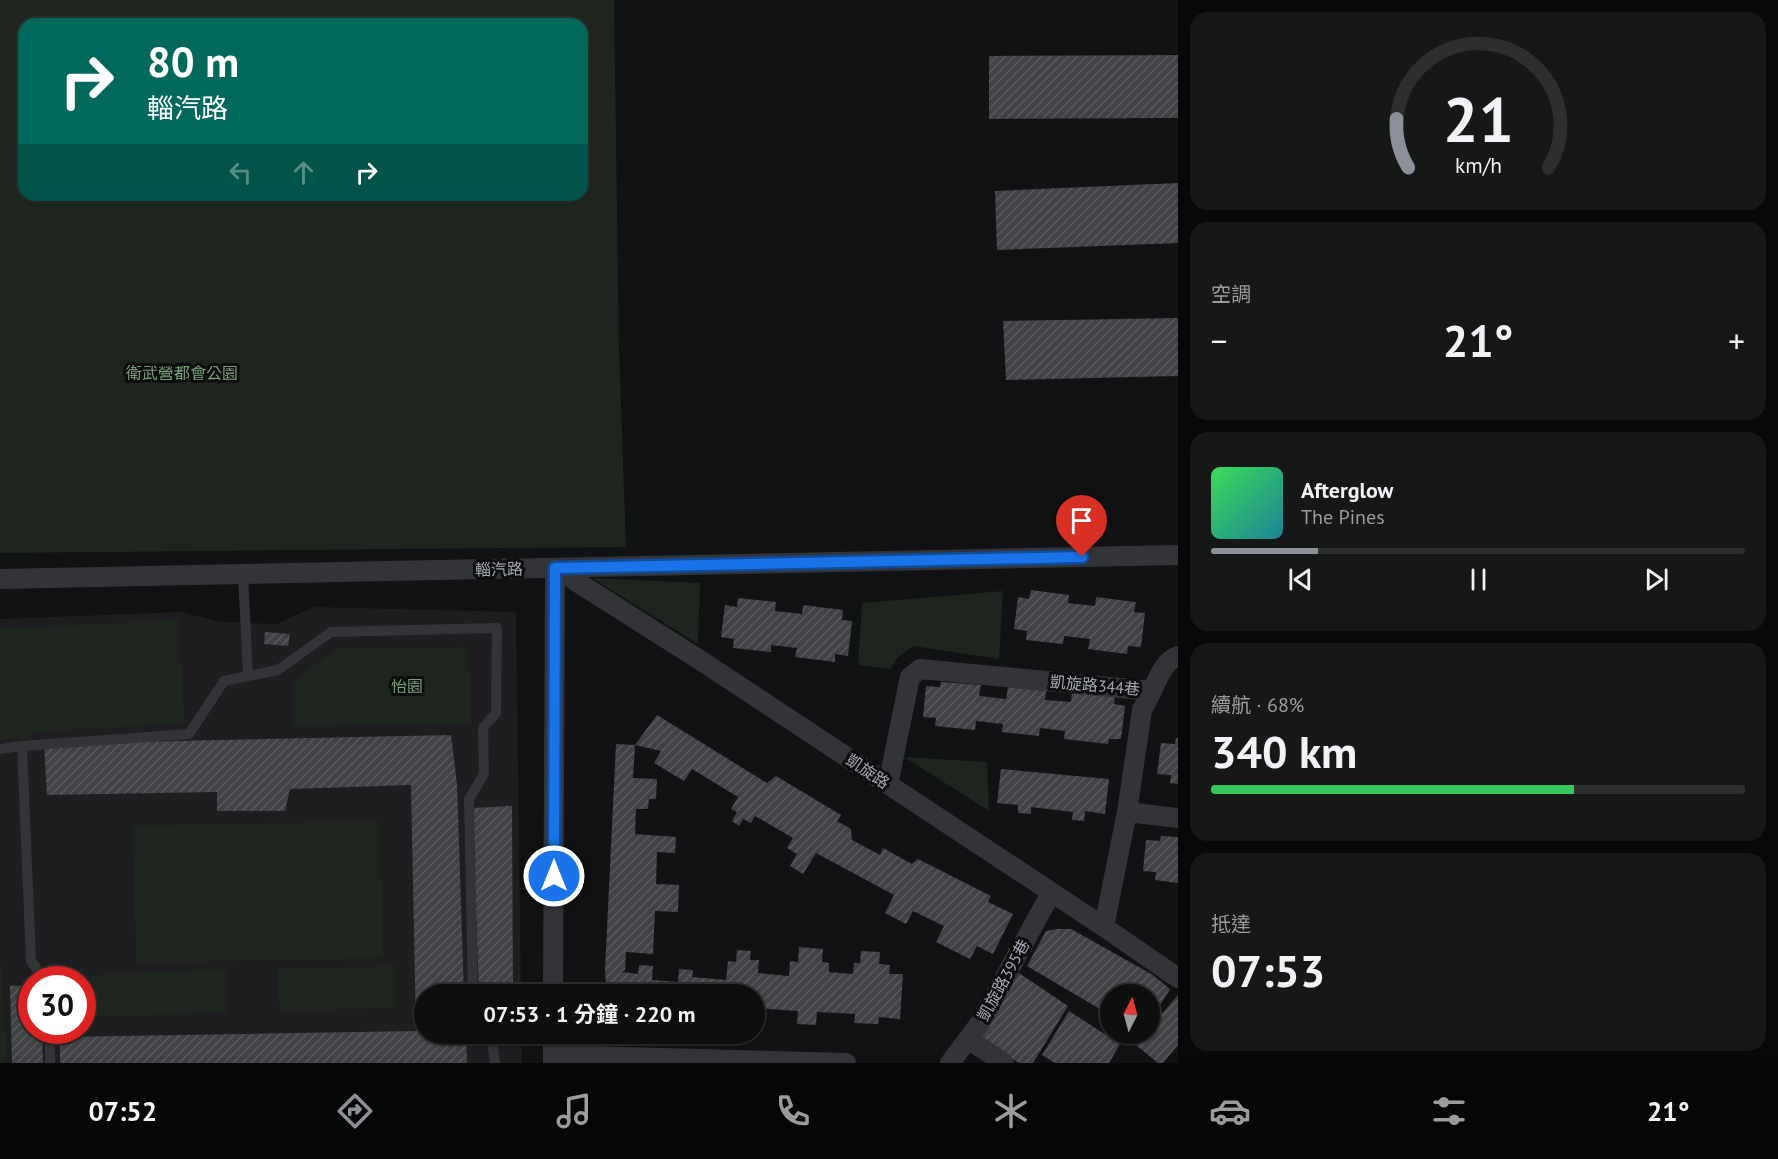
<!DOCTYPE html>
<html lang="zh-TW">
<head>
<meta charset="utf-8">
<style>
	body { margin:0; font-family:"PT Sans","Noto Sans TC",sans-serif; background:#161717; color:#f1f3f6; height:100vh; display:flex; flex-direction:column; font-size:22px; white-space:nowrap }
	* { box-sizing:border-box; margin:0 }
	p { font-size:20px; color:#9a9c9e }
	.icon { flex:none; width:33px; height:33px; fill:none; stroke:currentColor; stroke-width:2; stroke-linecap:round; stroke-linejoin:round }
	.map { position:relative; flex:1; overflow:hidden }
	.details { display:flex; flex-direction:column; gap:12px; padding:12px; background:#070808; width:600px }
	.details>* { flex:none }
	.top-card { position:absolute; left:18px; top:18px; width:570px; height:183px; border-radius:18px; box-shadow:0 2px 4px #0004,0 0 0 2px #2d2e2e; background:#00695c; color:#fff; overflow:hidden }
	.needle { width:39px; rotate:6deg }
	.tools { position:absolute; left:1100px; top:984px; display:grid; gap:12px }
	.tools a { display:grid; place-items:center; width:60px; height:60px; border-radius:50%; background:#0d0e0e; box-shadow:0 2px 4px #0004,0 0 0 2px #2d2e2e; font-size:30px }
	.speed { position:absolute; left:18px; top:966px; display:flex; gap:12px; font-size:30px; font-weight:700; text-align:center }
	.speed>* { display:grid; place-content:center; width:78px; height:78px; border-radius:50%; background:#0d0e0e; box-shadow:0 2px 4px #0004,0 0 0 2px #2d2e2e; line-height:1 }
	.speed .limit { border:9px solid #d22; background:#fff; color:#111 }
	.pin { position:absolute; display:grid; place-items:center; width:51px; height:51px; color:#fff; margin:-62px -26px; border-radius:50% 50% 50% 0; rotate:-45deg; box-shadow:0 0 6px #0007 }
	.pin .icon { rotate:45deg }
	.me { position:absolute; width:66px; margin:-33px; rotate:0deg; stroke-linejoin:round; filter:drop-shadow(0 0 4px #0008) }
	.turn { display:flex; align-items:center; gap:21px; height:126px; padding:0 30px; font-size:27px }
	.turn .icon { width:78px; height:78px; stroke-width:2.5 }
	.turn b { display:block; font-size:42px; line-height:51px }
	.lanes { display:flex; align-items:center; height:57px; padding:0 30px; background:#0003; justify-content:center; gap:30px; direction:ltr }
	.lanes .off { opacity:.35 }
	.big { font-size:45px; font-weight:700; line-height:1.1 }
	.details .widget { flex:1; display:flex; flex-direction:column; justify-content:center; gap:9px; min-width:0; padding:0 21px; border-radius:18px; background:#161717 }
	.details .dial { align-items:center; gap:0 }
	.dial svg { height:156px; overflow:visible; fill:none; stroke:#2d2e2e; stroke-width:7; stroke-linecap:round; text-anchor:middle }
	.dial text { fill:#f1f3f6; stroke:none }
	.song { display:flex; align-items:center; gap:18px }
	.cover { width:72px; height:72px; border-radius:9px; background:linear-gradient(135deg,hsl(130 70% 55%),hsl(190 70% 35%)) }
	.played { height:6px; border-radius:3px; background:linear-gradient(90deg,#8c9099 20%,#2d2e2e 20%) }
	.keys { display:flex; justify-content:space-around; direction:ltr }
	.heat { display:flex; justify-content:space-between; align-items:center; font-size:33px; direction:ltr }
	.charge { height:9px; border-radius:4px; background:linear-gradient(90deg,#34c759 68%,#2d2e2e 0) }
	.trip { position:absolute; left:414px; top:984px; width:351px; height:60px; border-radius:30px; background:#0d0e0e; box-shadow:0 2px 4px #0004,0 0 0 2px #2d2e2e; font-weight:700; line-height:60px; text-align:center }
	.tab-bar { display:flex; height:96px; justify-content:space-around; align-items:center; background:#050606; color:#9a9c9e }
	.tab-bar .icon { width:42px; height:42px }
	.tab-bar .active { color:#8c9099 }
	.tab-bar b { font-size:27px; color:#f1f3f6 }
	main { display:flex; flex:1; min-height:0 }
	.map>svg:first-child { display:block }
	.built { fill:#1e1e20; fill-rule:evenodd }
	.green { fill:#1e251e; fill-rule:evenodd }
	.building { fill:url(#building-hatch) }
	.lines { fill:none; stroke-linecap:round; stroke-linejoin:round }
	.service { stroke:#333438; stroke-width:10 }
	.minor { stroke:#333438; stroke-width:20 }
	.route-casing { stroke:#114b97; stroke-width:15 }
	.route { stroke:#1a73e8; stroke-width:10 }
	.labels { text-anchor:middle; stroke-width:6; stroke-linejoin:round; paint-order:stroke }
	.park-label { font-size:16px; fill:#7b9e7b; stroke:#0d0d0e }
	.street-label { font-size:16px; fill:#a3a9b3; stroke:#0d0d0e }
</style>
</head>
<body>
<main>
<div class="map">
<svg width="1178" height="1063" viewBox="0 0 1178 1063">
	<defs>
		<pattern id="building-hatch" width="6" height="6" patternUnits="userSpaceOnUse" patternTransform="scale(1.5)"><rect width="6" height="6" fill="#404246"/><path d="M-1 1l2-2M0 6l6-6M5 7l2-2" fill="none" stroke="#585a5e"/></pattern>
	</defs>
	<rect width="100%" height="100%" fill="#111213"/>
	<path class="built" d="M313,607L516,612L521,994H424V1034H521L522,1063H0V619L181,612L221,622L277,624ZM32,980H82V1030H32Z"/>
	<path class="green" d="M0,0H614L619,349L626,547L0,553ZM24,24H582V195H24Z
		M592,578L700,583L698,644Z
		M1003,591L999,659L913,646L897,658L891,669L858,665L862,603Z
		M179,620L184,723L35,732L26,738L0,739V629Z
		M469,647L470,723L293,726V681L335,649Z
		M904,757L987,762L989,811Z
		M380,821L383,958L136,963L132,826Z
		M0,947L7,1063H0Z
		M396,966L397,1008L279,1011L278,969Z
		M227,969L228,1012L94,1017L92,975Z"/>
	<path class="building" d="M1178,55V118L989,119V56Z
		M1178,183V243L997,250L995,191Z
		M1178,318V376L1006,380L1003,321Z
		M1031,590L1069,595L1068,603L1095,606L1096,597L1136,602L1134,612L1145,613L1141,647L1128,646L1127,654L1088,649L1090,639L1064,636L1063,644L1026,640L1027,631L1014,629L1018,597L1029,599Z
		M738,598L776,602L775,611L802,614L803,605L843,610L842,620L852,621L848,656L835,654V662L795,657L797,648L771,645V652L733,648L734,639L721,637L725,605L737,607Z
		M265,632L290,634L288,646L264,644Z
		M941,682L981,685L979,696L1006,699L1008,687L1046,691L1045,700L1071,702L1072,692L1115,696L1114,704L1125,706L1121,739H1109L1108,744L1064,739L1065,731L1040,728L1039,736L1002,732L1003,724L976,721L975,730L935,726L936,718L923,717L926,686L940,687Z
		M657,715L767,783L776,776L841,815L837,821L851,829L852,840L880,855L883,848L912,864L918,859L991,896L988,902L1013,914L993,954L977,946L970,959L936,942L944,926L913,911L906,924L885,913L894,895L816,853L803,874L790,866L797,854L787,848L793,838L755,816L751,823L743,819L739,826L732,821L737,812L731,809L738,797L692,769L684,781L654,763L661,751L635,745L633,778L657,779L656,799H649L648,809H636L635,834L676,837L675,853L657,852L656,884L679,885L678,912L655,911L653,954L626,952L625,970L622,972L638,974L639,965L653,966L652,980L678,982L679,969L693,970L692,977L726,980L728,961L736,962L737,950L751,951L750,960H759L758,973L789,976L790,961L798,962L799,947L823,949L822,962L829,963V972L853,974L854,963H860L861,951L880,952L879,964L890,965L889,974H903L900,1019L879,1017L878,1024L854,1023L855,1014L817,1012L816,1025L797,1024L798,1011L754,1008V994H596V985H606L605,969L616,744L635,745Z
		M451,735L457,784L464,994H424V1034H466L467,1063H60V1037L416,1031L411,785L290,789L285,811H217V792L47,795L44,744Z
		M1176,738H1178V784L1170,783L1171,775L1157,774L1161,743L1175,744Z
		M1001,769L1109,779L1105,814L1085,811L1084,821L1072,820L1073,812L1031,807V814L1018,813V805L997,803Z
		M512,806L513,990L479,991L472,808Z
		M1161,836L1178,837V883L1155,880L1156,872L1143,871L1146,840L1160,841Z
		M1057,929H1071L1153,975L1170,989L1149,1023V994H1110V1015L1027,966L1046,931Z
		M1019,973L1068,1006L1033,1063H1019L977,1037Z
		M32,985V1030H42L43,1063H12L10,986Z
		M1178,995V1045L1163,1063H1158L1136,1045L1146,1034H1149V1029Z
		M1069,1011L1120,1044L1109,1063H1055L1042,1055Z"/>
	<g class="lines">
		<path class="service" d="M243,574L248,676
			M22,746L31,961L45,980
			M0,749L22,746L189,734L224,681L278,670L331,632L497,628L496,713L483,728L484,774L469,799L473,994
			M50,1030V1063
			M491,1034L495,1063"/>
		<path class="minor" d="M555,568L703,662L1104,927L1178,978
			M0,579L1178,555
			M1152,691C1158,678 1164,661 1178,656
			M888,785L910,677L920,669L1152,691L1142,710L1127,812L1104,927
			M1127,812L1178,818
			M553,994L555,568
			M968,1039L1004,1063
			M553,1055L846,1063
			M553,1063V1034
			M950,1063L980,1023L1051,893"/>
	</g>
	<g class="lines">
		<defs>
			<path id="route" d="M554,876L555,568L1082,557"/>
		</defs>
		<use href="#route" class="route-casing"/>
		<use href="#route" class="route"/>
	</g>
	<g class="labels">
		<g class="park-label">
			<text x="182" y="379">衛武營都會公園</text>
			<text x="407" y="692">怡園</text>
		</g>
		<g class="street-label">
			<text transform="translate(499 569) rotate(-1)" y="6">輜汽路</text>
			<text transform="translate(1095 685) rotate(5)" y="6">凱旋路344巷</text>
			<text transform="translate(868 771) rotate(34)" y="6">凱旋路</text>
			<text transform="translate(1003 980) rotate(-61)" y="6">凱旋路395巷</text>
		</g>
	</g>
</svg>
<div class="tools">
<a><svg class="needle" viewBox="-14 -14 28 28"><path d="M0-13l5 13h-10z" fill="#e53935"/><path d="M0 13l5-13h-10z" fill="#9a9c9e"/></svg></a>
</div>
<div class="speed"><div class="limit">30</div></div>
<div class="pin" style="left:1082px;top:557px;background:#d93025"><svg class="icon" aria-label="arrive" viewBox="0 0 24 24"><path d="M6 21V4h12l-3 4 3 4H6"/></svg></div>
<svg class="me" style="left:554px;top:876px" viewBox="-20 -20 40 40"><circle r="17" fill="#1a73e8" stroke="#fff" stroke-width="3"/><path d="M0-11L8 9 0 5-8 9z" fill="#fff"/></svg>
<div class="trip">07:53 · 1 分鐘 · 220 m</div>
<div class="top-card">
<div class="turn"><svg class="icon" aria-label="right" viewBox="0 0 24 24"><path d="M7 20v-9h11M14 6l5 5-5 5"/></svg><div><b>80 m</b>輜汽路</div></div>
<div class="lanes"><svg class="icon off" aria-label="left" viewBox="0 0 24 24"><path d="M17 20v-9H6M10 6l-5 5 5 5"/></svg><svg class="icon off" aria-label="ahead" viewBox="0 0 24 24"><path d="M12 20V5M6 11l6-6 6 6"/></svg><svg class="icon" aria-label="right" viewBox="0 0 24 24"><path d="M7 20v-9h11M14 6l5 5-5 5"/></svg></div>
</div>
</div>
<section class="details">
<div class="widget dial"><svg viewBox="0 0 100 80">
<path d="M14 69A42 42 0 1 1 86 69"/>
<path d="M14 69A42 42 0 0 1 8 44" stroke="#8c9099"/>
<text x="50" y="56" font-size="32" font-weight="700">21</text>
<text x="50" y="72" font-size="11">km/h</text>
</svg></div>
<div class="widget"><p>空調</p>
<div class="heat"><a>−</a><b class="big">21°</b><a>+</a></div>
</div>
<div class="widget">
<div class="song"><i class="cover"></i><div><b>Afterglow</b><p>The Pines</p></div></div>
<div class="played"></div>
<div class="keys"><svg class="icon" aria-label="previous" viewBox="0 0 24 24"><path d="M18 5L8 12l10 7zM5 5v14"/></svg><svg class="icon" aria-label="pause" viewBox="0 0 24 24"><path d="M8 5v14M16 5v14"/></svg><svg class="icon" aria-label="next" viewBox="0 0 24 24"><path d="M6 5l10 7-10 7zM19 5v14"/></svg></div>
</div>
<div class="widget"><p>續航 · 68%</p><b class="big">340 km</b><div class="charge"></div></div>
<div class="widget"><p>抵達</p><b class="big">07:53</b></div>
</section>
</main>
<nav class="tab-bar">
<b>07:52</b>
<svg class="icon active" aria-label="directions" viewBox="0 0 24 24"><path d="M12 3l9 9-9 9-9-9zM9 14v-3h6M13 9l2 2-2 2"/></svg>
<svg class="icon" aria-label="music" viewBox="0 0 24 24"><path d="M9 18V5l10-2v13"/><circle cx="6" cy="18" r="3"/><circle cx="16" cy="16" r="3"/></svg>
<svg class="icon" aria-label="phone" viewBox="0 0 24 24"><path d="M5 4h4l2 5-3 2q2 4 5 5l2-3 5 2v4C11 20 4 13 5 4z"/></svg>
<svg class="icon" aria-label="climate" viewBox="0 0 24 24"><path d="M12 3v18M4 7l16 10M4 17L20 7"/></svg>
<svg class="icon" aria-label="car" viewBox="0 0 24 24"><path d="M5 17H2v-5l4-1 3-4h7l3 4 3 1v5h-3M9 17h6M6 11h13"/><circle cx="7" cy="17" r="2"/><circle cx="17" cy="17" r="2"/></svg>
<svg class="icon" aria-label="filters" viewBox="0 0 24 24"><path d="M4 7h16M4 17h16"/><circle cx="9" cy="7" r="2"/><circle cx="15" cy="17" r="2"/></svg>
<b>21°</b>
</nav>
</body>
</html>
